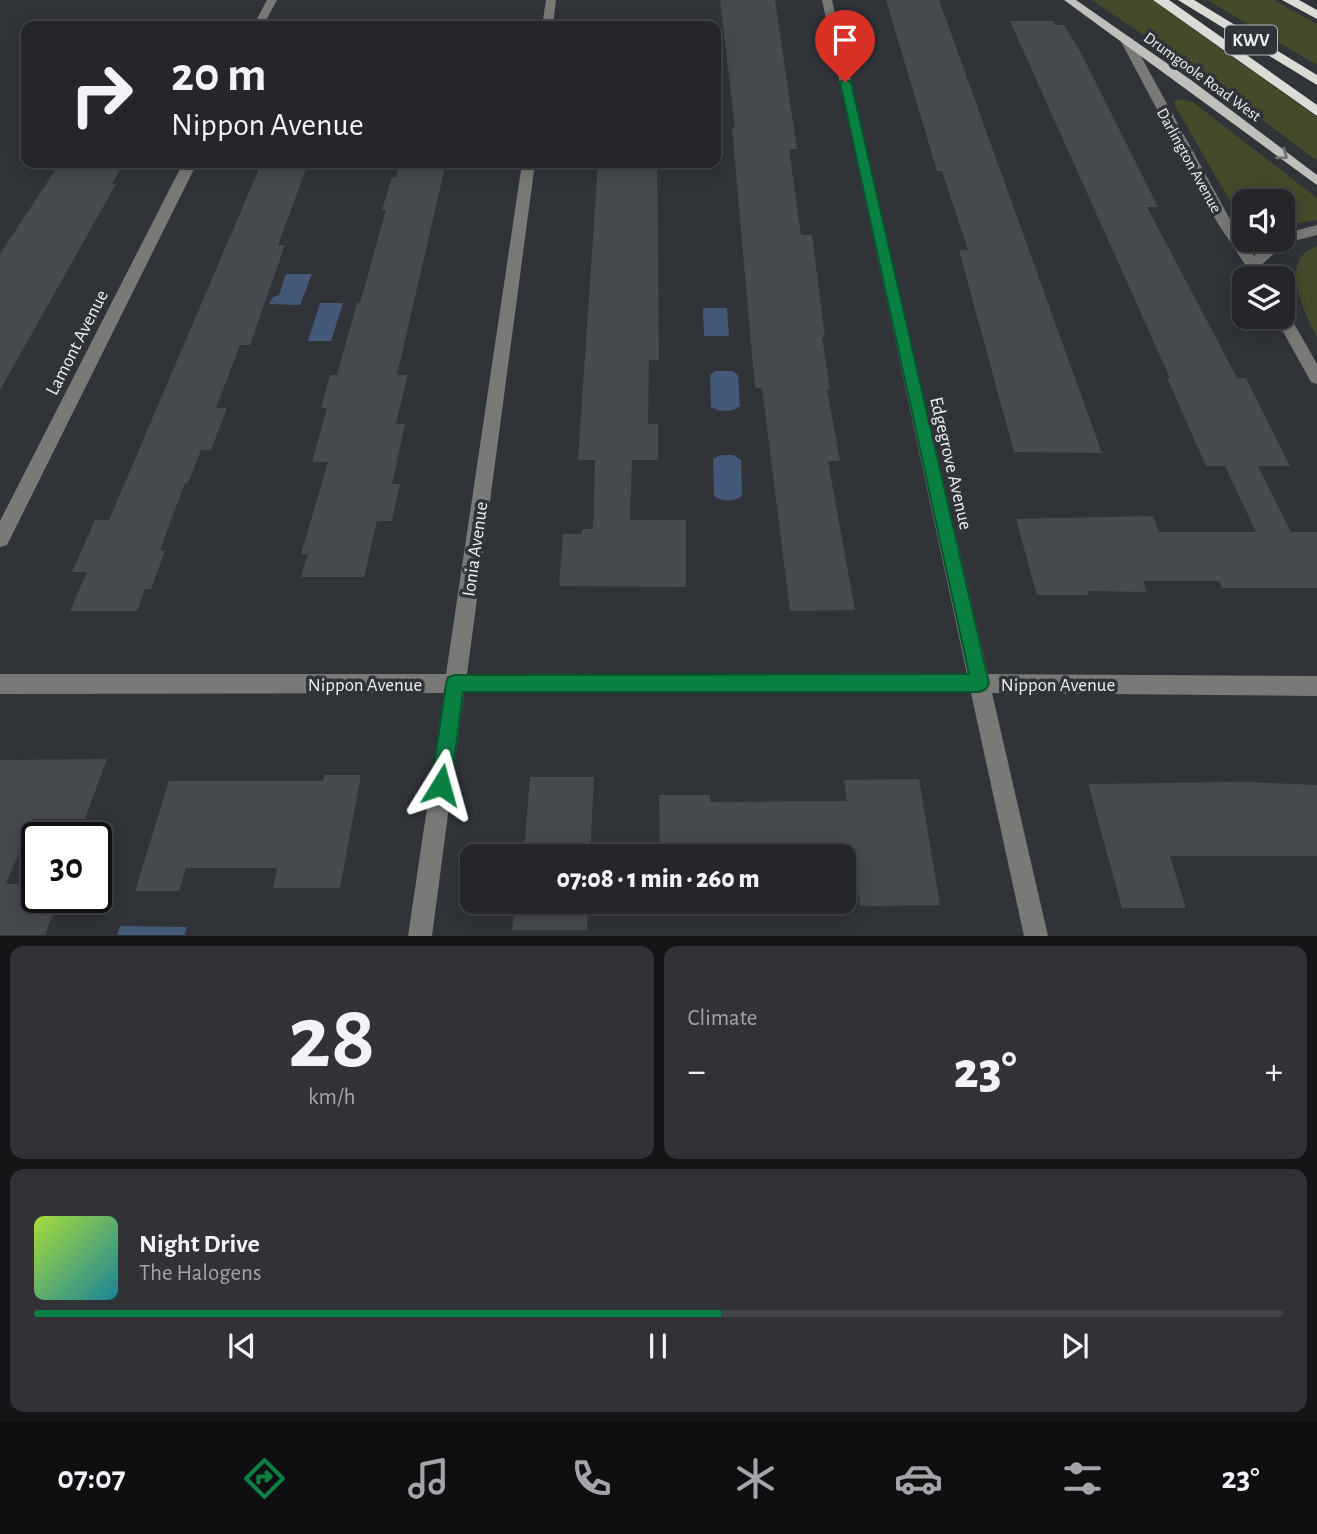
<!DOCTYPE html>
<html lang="en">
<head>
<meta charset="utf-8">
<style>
	body { margin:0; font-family:"Alegreya Sans",sans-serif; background:#303236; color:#f1f3f6; height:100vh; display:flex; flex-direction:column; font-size:26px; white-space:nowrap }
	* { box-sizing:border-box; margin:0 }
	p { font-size:23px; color:#a3a5a8 }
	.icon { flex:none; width:38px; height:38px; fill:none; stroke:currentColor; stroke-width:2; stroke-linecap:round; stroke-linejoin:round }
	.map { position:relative; height:936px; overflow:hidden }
	.drawer { display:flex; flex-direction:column; gap:10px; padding:10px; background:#141517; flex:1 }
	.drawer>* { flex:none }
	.top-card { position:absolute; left:21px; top:21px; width:700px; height:147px; border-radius:14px; box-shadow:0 4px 18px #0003,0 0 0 2px #414347; background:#24262a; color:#f1f3f6; overflow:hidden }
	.controls { position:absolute; left:1232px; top:189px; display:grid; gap:14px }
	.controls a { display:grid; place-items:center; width:63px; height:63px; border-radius:14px; background:#24262a; box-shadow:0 4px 18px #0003,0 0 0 2px #414347; font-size:35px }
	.speed { position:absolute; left:21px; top:822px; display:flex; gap:14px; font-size:35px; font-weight:700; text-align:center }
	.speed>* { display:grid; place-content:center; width:91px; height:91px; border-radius:50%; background:#24262a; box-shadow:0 4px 18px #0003,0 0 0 2px #414347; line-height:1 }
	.speed .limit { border:4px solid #111; border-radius:10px; background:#fff; color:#111 }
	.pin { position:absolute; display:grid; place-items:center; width:60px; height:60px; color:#fff; margin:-72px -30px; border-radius:50% 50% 50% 0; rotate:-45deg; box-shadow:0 0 7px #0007 }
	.pin .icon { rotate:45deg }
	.me { position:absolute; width:77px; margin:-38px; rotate:8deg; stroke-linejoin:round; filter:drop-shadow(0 0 5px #0008) }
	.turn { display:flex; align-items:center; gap:24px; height:147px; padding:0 35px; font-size:32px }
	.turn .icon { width:91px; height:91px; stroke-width:2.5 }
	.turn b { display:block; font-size:49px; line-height:60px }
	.big { font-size:52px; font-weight:800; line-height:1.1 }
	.drawer .tile { flex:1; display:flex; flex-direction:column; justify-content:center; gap:10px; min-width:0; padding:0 24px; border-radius:14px; background:#303236 }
	.drawer .dial { align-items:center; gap:0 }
	.dial b { font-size:91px; line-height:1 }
	.song { display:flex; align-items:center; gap:21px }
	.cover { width:84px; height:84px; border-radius:10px; background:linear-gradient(135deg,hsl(80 70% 55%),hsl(190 70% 35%)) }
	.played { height:7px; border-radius:4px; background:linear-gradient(90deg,#0b8043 55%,#414347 55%) }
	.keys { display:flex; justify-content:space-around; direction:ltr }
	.heat { display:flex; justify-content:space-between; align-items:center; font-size:38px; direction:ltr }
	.drawer .tiles { flex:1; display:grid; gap:10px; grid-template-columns:1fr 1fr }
	.tile:last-child { grid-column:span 2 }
	.trip { position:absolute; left:460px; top:844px; width:396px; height:70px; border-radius:14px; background:#24262a; box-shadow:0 4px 18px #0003,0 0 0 2px #414347; font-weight:800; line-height:70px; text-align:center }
	.menu { display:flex; height:112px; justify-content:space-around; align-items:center; background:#0e0f11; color:#a3a5a8 }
	.menu .icon { width:49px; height:49px }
	.menu .current { color:#0b8043 }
	.menu b { font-size:32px; color:#f1f3f6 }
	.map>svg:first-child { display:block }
	.green { fill:#454a2b }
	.water { fill:#435977 }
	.building { fill:#474a4f }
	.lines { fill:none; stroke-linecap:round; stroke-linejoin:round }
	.minor { fill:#797a77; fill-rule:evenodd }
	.major { fill:#bfc0bb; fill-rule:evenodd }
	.highway { fill:#dbdcd5; fill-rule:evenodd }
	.oneway { stroke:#707273 }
	.route { fill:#0b8043; stroke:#07532c; stroke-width:2 }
	.labels { text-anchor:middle; stroke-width:7; stroke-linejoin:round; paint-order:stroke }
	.far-street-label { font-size:16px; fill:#eef0f3; stroke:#303338 }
	.shield { fill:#303338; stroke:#b5b7bb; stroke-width:2 }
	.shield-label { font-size:18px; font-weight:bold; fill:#eef0f3 }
	.street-label { font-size:19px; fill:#eef0f3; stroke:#303338 }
</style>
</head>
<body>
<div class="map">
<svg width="1317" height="936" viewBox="0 0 1317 936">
	<rect width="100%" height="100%" fill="#303338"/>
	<path class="green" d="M1092,0H1152L1317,117V161L1215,84Z
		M1207,0H1274L1317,24V65Z
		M1180,99L1193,102L1317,198V220L1283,226V201H1244V225L1175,106L1174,101Z
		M1317,246V337C1304,312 1277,259 1317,246Z"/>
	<path class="water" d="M286,274H312L300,305L269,304L273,297L279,295Z
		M320,303H343L331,341H308Z
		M703,308H727L729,336H704Z
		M715,371H732L738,375L740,406C732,412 719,413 711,407L710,375Z
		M721,455H733L741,460L742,496C734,502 722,502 714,496L713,459Z
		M120,926L187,927L185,935H117Z"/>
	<path class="building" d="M720,0H775L797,149H789L801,235H812L825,337H822L830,389H827L840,461H828L855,610L790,611L762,388H755L732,128H735Z
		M886,0H939L1102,453L1014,452L959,250H968L942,171H937Z
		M1010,21H1053L1055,25H1064L1081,53L1158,207H1147L1237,378H1246L1290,466H1258L1291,532H1317V588H1222L1219,581H1143L1147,592L1087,591L1088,595H1037L1016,519L1153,516L1159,532H1256L1225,466H1206L1167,378H1170Z
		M60,163H124L112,184H116L0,390V254Z
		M400,163H446L397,375H408L396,424H405L392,484H400L392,521H377L364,577H301L308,554H301L328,462H312L327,408H321L330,375H337L357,303H360L386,210H382L392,177H396Z
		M598,163H657L659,360H649L648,424H658V460H632L630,520H686V587L559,586L563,534H582V529H593L595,460H578Z
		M261,164H308L278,245H285L250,345H240L216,408H227L211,450H201L188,483H185L160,550L165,551L151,589H145L137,611H70L87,572H72L95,520H109Z
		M107,759L85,819H33L6,884H37V898H59L45,935H0V760Z
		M324,775H361L340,888H273L277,868H186L179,891H135L169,781H323Z
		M530,777H594L590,856H519V850H524Z
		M919,779L940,905L860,906L854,856H660L659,795H710V802L847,801L844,780Z
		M1245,782L1317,785V856H1170L1186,908H1122L1088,784Z
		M515,901H588L587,930H512Z"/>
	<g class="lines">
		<path class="minor" d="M267,0H277L263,26H253Z
			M546,0H556L553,26H542Z
			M822,0H832L988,674L1317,676V696L992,693L1048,936H1024L971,693H464L432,936H408L444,693L0,694V674H446L522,163H535L467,674H967Z
			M1125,35L1131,38L1231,221L1254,256L1272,240H1283V234L1317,225V235L1286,243L1260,266L1268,278H1254L1217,222L1119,38Z
			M183,163H197L7,545L0,547V521Z
			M1283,312L1288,313L1317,364V384L1311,382L1275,317H1283Z"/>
		<path class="major" d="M1064,0H1076L1191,80L1317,175V185Z"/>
		<path class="highway" d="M1153,0H1169L1317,105V116Z
			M1178,0H1194L1317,75V85Z
			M1282,0H1299L1317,10V19Z"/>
	</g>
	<defs><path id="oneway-chevron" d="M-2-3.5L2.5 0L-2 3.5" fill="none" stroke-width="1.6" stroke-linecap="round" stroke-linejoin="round" transform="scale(1.75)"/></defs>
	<use class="oneway" href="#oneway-chevron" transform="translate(1283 155) rotate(37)"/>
	<path class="route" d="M845,79L851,82L989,683L986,689L980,692H463L451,785L448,792L441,795L434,792L431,785L446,684L448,677L455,675L969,674L840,82Z"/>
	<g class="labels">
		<g class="far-street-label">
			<text transform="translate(1203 76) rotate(36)" y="6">Drumgoole Road West</text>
			<text transform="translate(1190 160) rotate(61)" y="6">Darlington Avenue</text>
		</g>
		<rect class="shield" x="1225" y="25.5" width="52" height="29" rx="5"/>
		<g class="shield-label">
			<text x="1251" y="46">KWV</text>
		</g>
		<g class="street-label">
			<text transform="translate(76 342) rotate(-63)" y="7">Lamont Avenue</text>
			<text transform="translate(952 463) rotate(77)" y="7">Edgegrove Avenue</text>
			<text transform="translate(474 549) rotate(-82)" y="7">Ionia Avenue</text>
			<text x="365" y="691">Nippon Avenue</text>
			<text x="1058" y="691">Nippon Avenue</text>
		</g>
	</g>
</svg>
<div class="controls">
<a><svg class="icon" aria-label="sound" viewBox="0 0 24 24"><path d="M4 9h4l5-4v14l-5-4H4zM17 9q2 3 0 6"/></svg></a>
<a><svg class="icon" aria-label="layers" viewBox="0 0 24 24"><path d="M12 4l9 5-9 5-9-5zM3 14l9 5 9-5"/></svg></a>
</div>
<div class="speed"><div class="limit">30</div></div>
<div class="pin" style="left:845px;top:82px;background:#d93025"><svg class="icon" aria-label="arrive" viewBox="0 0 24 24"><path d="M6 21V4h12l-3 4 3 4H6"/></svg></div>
<svg class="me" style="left:441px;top:785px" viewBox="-20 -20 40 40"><path d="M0-17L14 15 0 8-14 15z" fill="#0b8043" stroke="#fff" stroke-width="4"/></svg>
<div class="trip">07:08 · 1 min · 260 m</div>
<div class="top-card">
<div class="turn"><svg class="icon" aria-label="right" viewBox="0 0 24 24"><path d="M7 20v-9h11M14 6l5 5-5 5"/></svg><div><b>20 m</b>Nippon Avenue</div></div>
</div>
</div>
<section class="drawer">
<div class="tiles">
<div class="tile dial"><b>28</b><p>km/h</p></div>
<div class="tile"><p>Climate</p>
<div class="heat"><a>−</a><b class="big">23°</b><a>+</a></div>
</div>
<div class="tile">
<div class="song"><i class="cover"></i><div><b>Night Drive</b><p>The Halogens</p></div></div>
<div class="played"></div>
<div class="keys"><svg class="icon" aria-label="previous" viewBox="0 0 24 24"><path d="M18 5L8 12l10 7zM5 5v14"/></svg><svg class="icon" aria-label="pause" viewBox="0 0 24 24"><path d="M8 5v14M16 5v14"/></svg><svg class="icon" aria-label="next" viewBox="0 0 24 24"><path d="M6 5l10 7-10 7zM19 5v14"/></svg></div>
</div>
</div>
</section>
<nav class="menu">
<b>07:07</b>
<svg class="icon current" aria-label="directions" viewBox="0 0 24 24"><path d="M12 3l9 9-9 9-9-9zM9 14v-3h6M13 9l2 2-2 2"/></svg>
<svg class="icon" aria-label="music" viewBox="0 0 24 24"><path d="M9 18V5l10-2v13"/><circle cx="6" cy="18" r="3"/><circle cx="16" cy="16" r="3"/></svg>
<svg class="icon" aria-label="phone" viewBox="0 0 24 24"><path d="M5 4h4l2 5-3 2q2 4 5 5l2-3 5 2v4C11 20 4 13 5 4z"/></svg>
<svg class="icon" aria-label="climate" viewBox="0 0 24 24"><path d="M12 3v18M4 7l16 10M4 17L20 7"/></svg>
<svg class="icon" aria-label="car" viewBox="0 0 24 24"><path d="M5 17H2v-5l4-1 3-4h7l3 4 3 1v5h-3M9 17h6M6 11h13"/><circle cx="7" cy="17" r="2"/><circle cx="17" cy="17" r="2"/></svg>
<svg class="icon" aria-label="filters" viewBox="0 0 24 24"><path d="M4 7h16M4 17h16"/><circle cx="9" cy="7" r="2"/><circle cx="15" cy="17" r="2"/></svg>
<b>23°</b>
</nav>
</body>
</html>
